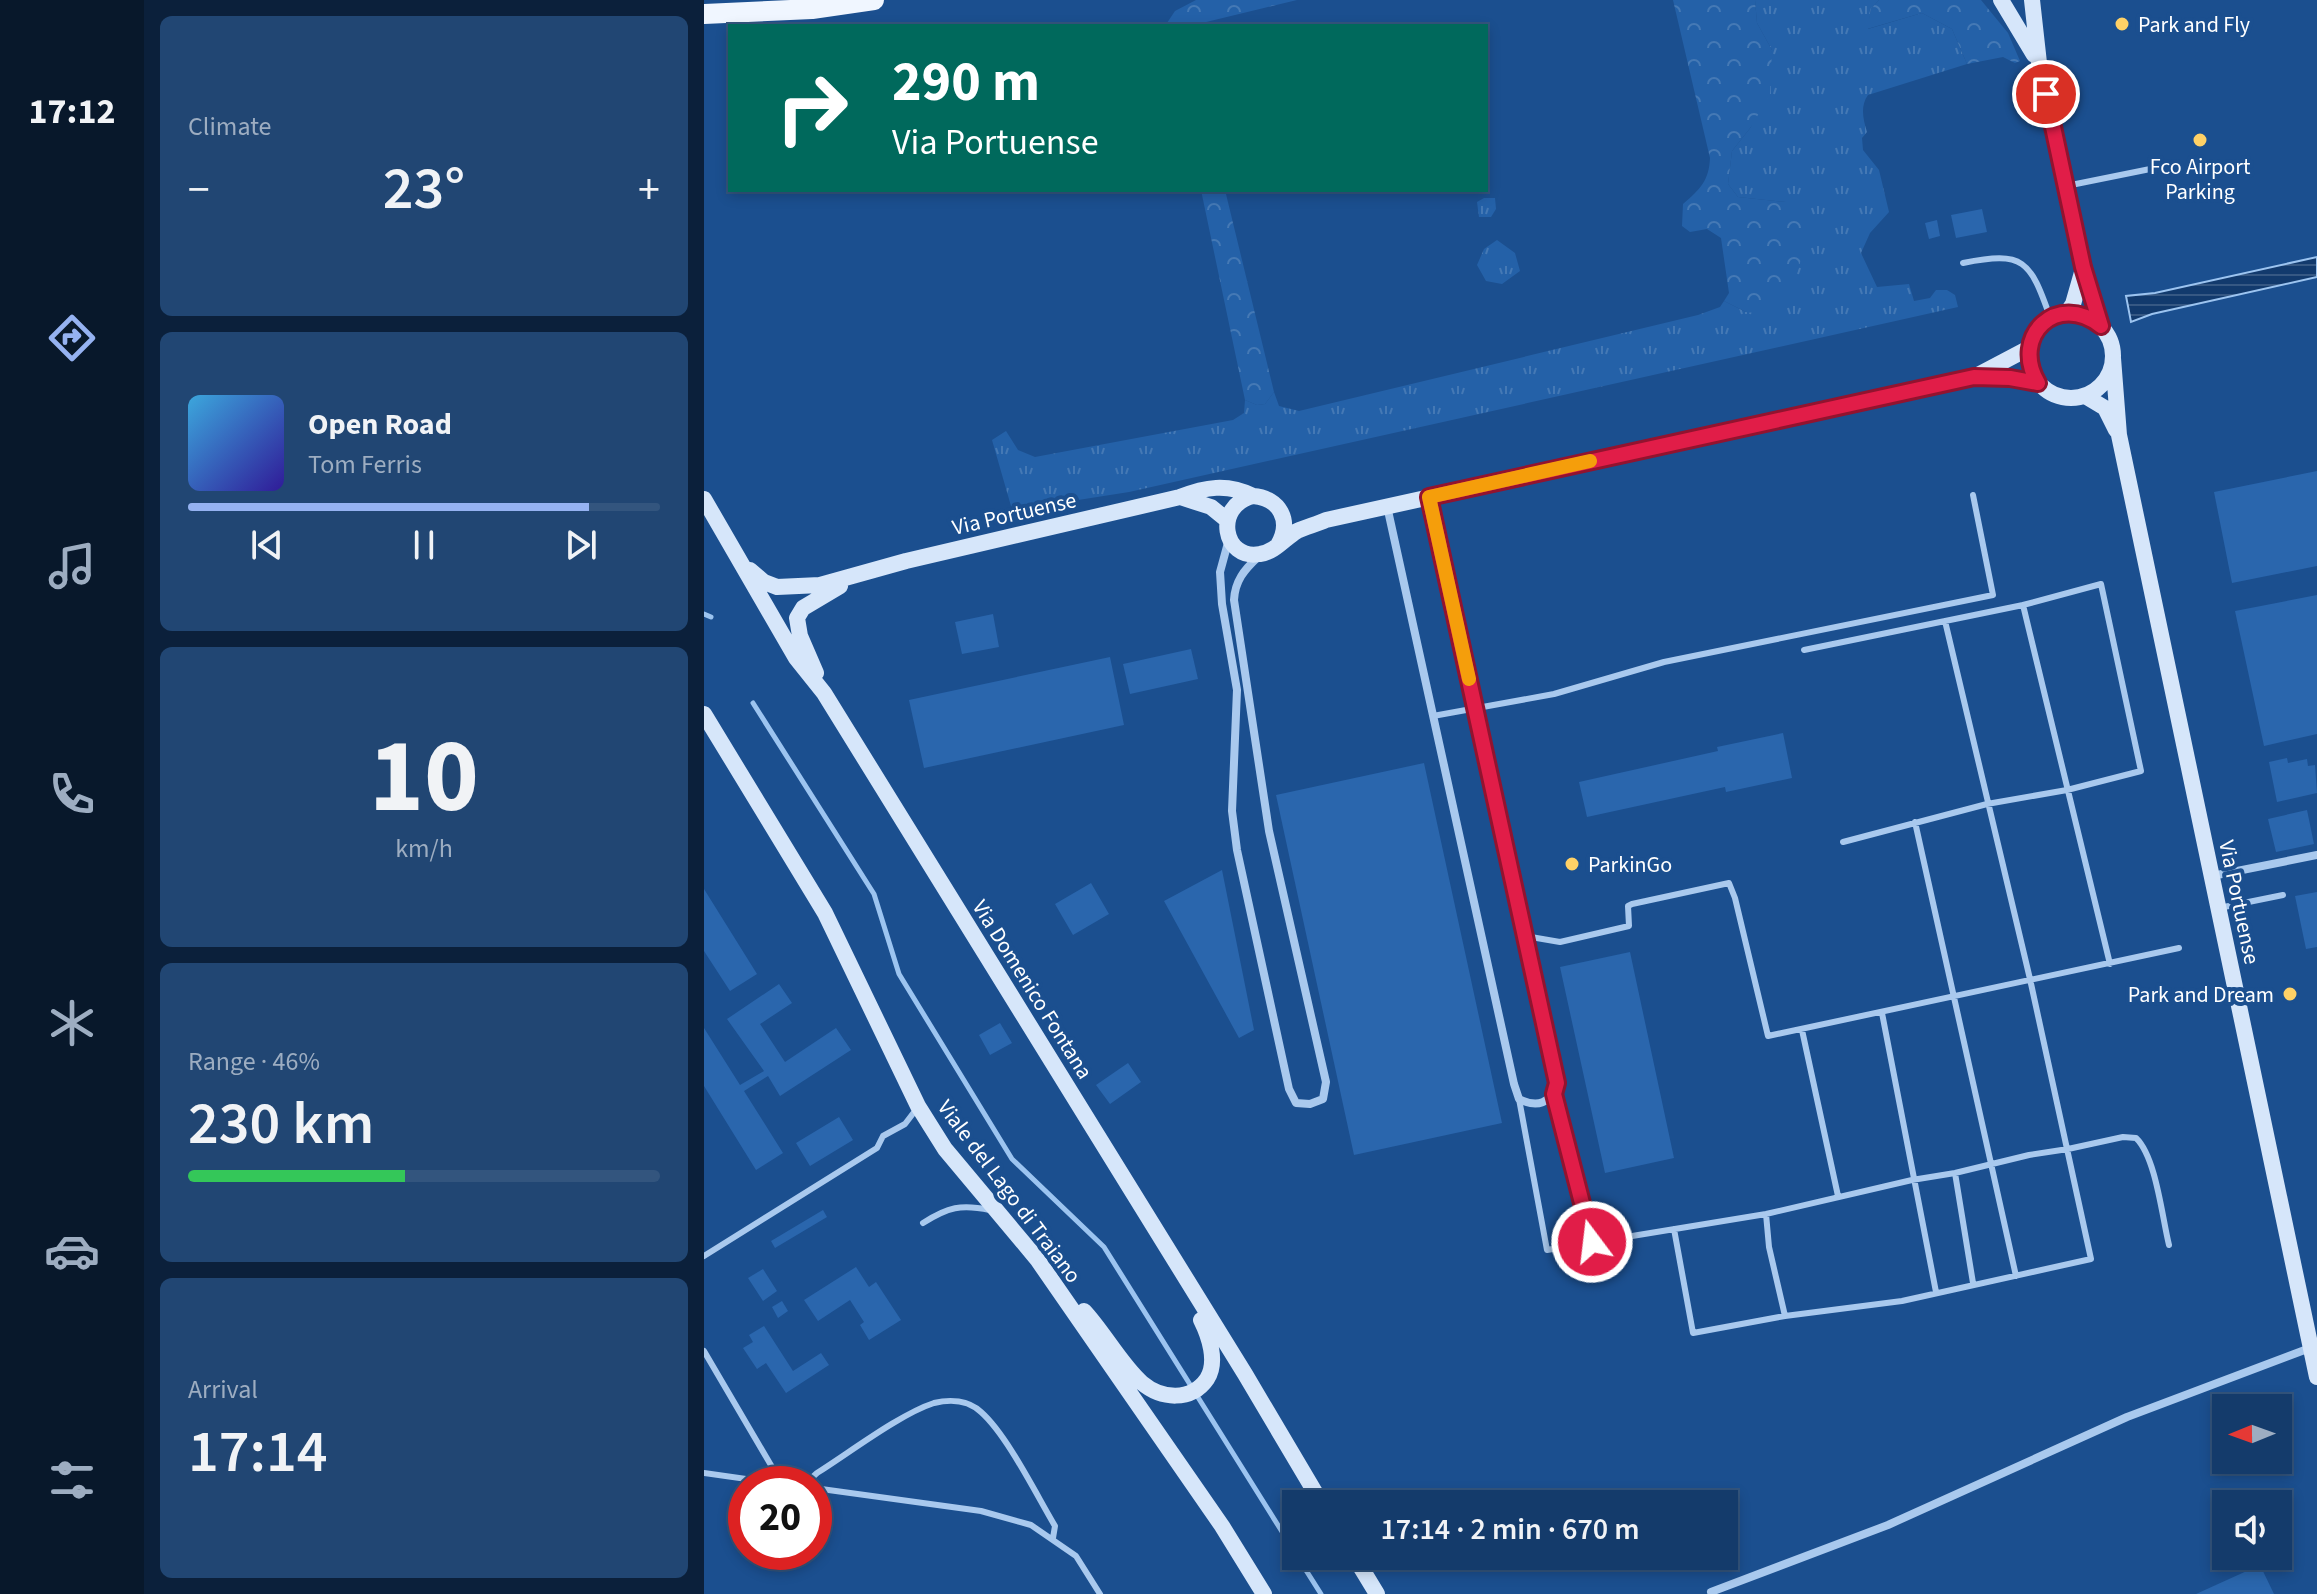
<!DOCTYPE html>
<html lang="en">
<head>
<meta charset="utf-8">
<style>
	body { margin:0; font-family:"Source Sans 3",sans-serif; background:#214673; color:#f1f3f6; height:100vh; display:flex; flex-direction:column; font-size:30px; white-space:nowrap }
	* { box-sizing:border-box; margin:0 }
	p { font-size:26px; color:#9dadc1 }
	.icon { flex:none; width:44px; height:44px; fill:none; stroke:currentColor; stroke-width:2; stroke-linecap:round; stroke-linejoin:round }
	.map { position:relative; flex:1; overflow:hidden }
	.drawer { display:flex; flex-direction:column; gap:16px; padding:16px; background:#0b203b; width:560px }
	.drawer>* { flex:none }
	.banner { position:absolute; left:24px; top:24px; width:760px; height:168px; border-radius:0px; box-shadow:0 4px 12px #0003,0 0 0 2px #33557e; background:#00695c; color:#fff; overflow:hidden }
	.needle { width:52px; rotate:269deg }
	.controls { position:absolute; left:1508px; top:1394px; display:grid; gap:16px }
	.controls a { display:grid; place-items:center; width:80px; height:80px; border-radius:0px; background:#143b6b; box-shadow:0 4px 12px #0003,0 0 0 2px #33557e; font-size:40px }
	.speed { position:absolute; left:24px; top:1466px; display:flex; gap:16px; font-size:40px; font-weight:700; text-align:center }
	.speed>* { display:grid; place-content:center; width:104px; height:104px; border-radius:50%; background:#143b6b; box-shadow:0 4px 12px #0003,0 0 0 2px #33557e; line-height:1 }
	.speed .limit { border:12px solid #d22; background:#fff; color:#111 }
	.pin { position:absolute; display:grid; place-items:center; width:68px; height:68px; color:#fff; margin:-34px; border:4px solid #fff; border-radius:50%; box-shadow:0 2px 8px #0007 }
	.me { position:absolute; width:88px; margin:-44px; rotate:345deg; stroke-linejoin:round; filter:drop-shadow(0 0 6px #0008) }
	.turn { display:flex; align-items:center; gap:28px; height:168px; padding:0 32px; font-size:36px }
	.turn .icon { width:104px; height:104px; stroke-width:2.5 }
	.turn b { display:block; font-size:56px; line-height:68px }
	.big { font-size:60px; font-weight:600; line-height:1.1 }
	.drawer .tile { flex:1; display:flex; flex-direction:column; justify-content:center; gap:12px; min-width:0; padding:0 28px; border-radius:12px; background:#214673 }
	.drawer .dial { align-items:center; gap:0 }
	.dial b { font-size:104px; line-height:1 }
	.song { display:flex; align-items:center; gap:24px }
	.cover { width:96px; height:96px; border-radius:12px; background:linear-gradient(135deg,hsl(200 70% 55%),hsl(250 70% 35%)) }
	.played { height:8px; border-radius:4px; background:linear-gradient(90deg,#95b2f1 85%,#33557e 85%) }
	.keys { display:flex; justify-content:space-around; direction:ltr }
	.heat { display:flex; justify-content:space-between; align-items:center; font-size:44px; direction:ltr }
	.charge { height:12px; border-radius:6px; background:linear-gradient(90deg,#34c759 46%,#33557e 0) }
	.trip { position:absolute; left:578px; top:1490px; width:456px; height:80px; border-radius:0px; background:#143b6b; box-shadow:0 4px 12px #0003,0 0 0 2px #33557e; font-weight:600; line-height:80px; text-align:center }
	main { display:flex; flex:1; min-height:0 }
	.menu { display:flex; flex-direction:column; width:144px; justify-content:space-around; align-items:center; background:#08182b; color:#9dadc1 }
	.menu .icon { width:56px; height:56px }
	.menu .on { color:#95b2f1 }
	.menu b { font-size:36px; color:#f1f3f6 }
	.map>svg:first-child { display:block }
	.grass { fill:url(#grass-tufts) }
	.forest { fill:url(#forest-crowns) }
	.water { fill:url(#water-rules); stroke:#9cc4f0; stroke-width:2 }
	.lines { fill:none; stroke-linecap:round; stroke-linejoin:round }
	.stream { stroke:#9cc4f0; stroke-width:5 }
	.building { fill:#2a66ad }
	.lane { stroke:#a9c9ee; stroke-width:6 }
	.street { stroke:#a9c9ee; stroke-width:8 }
	.secondary { stroke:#d6e6fa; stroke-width:16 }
	.primary { stroke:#f0f6ff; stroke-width:20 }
	.route-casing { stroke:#92132f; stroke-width:20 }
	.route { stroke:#e11d48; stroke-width:14 }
	.slow { stroke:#f59e0b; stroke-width:14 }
	.poi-dot { fill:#ffd166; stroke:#1b4f8f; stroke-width:3 }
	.labels { text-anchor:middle; stroke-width:8; stroke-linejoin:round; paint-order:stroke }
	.poi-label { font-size:22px; fill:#fff; stroke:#1b4f8f; text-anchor:start }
	.street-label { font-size:22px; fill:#fff; stroke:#1b4f8f }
</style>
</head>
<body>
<main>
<nav class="menu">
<b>17:12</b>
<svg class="icon on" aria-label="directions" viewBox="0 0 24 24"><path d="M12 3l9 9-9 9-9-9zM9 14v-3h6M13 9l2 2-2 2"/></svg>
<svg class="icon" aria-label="music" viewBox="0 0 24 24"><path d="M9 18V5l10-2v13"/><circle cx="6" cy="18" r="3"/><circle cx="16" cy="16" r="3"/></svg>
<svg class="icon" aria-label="phone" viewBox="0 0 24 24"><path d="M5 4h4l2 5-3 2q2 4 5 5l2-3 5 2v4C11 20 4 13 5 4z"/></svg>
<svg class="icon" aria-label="climate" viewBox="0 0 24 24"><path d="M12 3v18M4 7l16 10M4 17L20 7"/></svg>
<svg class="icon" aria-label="car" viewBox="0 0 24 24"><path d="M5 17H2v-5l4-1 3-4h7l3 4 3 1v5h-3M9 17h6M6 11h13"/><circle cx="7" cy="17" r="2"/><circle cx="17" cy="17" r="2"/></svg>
<svg class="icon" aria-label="filters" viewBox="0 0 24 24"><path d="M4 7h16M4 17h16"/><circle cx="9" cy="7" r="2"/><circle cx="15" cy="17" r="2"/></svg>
</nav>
<section class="drawer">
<div class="tile"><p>Climate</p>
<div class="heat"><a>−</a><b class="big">23°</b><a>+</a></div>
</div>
<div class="tile">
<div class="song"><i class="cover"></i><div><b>Open Road</b><p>Tom Ferris</p></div></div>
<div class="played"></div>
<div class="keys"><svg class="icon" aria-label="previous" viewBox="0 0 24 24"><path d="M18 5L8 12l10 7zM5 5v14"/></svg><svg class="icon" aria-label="pause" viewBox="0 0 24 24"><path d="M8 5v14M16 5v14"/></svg><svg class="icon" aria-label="next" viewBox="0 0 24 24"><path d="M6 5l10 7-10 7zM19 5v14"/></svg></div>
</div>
<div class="tile dial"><b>10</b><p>km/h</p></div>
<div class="tile"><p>Range · 46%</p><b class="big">230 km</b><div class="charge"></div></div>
<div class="tile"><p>Arrival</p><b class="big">17:14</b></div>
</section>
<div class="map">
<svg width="1613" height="1594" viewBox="0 0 1613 1594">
	<defs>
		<pattern id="grass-tufts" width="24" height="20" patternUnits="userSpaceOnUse" patternTransform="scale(2)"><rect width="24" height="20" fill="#2461a8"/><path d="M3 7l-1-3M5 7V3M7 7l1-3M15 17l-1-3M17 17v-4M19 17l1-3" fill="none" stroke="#4579b5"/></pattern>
		<pattern id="forest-crowns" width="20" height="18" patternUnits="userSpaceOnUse" patternTransform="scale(2)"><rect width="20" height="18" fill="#2461a8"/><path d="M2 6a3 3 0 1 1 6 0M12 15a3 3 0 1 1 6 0" fill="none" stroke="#4579b5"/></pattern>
		<pattern id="water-rules" width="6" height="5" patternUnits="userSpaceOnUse" patternTransform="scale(2)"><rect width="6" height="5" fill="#123a6d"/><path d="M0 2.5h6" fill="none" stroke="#365883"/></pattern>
	</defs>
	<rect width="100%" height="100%" fill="#1b4f8f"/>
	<path class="grass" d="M1051,0H1175L1167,9L1164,29L1218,13L1248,29L1263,64L1164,95C1156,106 1159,119 1163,132L1158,138L1159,150L1175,170L1185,212L1166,233L1157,253L1173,287L1205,284L1210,301L1226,298L1232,290H1243L1251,295L1254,307L425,492L311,510L307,506L288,440L302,431L314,450L331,457L529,420L540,413L541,400L553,405L561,404L570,392L575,406L595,411L994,315L1016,307L1020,301L1042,312L1082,202L1034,197L1024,184L1028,151L1047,127L1068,50L1053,23Z
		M780,198H791L792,209L787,217H775L773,202Z
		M793,240L811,253L816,271L798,284L782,281L773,265L780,249Z"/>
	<path class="forest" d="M492,0H593L498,23L495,26H461L471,11Z
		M969,0H1051L1053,23L1068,50L1066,94L1047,127L1028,151L1024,184L1034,197L1082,202L1102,221C1097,265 1097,284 1060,314L1042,312L1020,301L1025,293L1017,238L1003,229L986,232L978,226L979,204C996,189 1005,181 1006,158Z
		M1175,0H1277L1304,33L1316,61L1311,63L1299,57L1263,64L1248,29L1218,13L1163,29L1167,9Z
		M497,190H521L570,392L561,404L553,405L541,400Z"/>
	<path class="water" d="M1613,257V277L1448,314L1427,322L1422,296L1451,293Z"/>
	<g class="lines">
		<path class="stream" d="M0,614L7,617
			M49,703L170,894L195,974L308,1159L400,1247L592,1554
			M593,1556L617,1594"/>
	</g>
	<path class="building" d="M1278,209L1283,232L1252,238L1247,215Z
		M1233,220L1236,236L1225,239L1221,223Z
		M1613,471V566L1528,583L1510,492Z
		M1613,595V734L1560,746L1531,611Z
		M289,614L295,647L258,654L251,622Z
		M487,649L494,679L426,694L419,664Z
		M406,657L420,725L220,768L205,700Z
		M1079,733L1088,778L1022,792L1021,787L883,817L875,782L1014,751L1013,747Z
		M1583,758L1584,763L1603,759L1604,766L1611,765L1613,793L1573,802L1565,762Z
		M720,763L798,1123L650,1155L572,795Z
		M1603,810L1610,844L1572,852L1564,819Z
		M518,870L550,1030L535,1038L460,901Z
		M387,883L405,914L369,935L351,904Z
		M0,889L53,974L26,991L0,951Z
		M1613,892V947L1602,949L1591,896Z
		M926,952L970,1158L901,1173L856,967Z
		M75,984L88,1003L56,1024L81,1062L132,1028L147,1050L76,1096L64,1076L40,1091L79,1153L52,1170L0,1086V1028L36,1085L60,1071L23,1019Z
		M296,1023L308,1043L286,1055L275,1035Z
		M424,1063L437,1082L406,1104L392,1085Z
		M135,1117L149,1140L106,1166L92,1143Z
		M119,1210L123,1217L71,1248L67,1241Z
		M152,1267L165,1287L172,1282L197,1320L165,1340L156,1325L160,1322L146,1300L114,1321L100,1300Z
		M59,1269L73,1291L59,1301L44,1278Z
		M78,1301L84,1311L74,1318L68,1307Z
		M60,1326L89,1371L117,1353L125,1365L82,1393L62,1363L53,1369L39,1348L49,1342L45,1335Z
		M1556,1565L1570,1594H1492Z"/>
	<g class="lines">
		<path class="lane" d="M1362,186L1466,165
			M1259,263C1320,251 1326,260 1346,317
			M1100,650L1319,605L1406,964
			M729,716L850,694L960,662L1289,595L1269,495
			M1211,822L1312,1276
			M1139,842L1283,804L1363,790L1437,771L1397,584L1319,605
			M1515,908L1579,895
			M821,936L856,942L925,926L924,906L928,904L1025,883L1031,898L1064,1036L1475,948
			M1178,1013L1232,1292
			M1098,1030L1134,1196
			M850,1094L888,1242
			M815,1099L843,1250L1062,1214L1208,1180L1251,1173L1325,1155L1364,1149L1419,1137L1432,1138C1452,1157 1458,1217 1465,1245
			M1251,1173L1269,1283
			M1062,1214L1065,1247L1081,1316
			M219,1223C244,1207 257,1204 286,1210
			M970,1229L989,1333L1081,1316L1198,1301L1387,1259L1326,979L1241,621
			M0,1256L173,1148L179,1136L201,1124L214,1107
			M0,1351L78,1484
			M0,1473L77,1484
			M101,1484L113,1473C145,1453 196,1414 230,1403C246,1399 264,1400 277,1412C303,1435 332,1494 351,1526L349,1538
			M110,1488L277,1511L327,1525L372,1556L396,1594"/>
		<path class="street" d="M683,506L810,1084L815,1099C833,1108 847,1104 853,1083L725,498
			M525,539L516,572L518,604L533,690L528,811L533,850L585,1089L592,1103L606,1104L619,1099L622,1082L565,831L530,600C531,581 540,570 554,557
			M1508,876L1613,855
			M1007,1592L1184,1525L1423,1417L1606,1348"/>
		<path class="secondary" d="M1297,0L1330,55
			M1328,0L1335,63L1379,267L1397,326
			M1363,313L1369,304L1379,269
			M1325 356a42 42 0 1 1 84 0a42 42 0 1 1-84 0Z
			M1409,358L1415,435L1613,1377
			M1275,377L1306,378L1334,383
			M1381,396L1401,408L1412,430
			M476,497L507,507L523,520
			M0,499L92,658L120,693L541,1374L618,1504
			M574,545C588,521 576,498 549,496C509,506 519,561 556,554C571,552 581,538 593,531C602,527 613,524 622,520L1270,377L1325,348
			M46,570L60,582L73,587L116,585L202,561L476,497C501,487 523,483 549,496
			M112,673L96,636L93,618L99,608L136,586
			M0,714L121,913L214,1106L241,1149L333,1259L518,1526L560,1594
			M380,1311C399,1331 418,1366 438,1383C457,1399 487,1402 503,1379C514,1362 505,1336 497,1320
			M650,1556L673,1594"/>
		<path class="primary" d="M0,14L108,9L170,0"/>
	</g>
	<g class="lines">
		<defs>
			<path id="route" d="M888,1242L850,1094L853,1083L725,497L1270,377L1306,378L1334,383C1306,336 1353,291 1397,326L1379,267L1342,94"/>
		</defs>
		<use href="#route" class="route-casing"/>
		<use href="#route" class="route"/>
		<path class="slow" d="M765,679L725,497L886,461"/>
	</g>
	<g class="poi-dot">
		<circle cx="1418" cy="24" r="8"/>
		<circle cx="1496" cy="140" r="8"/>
		<circle cx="868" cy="864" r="8"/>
		<circle cx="1586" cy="994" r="8"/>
	</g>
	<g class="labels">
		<g class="poi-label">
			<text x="1434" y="32">Park and Fly</text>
			<text x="1496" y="174" text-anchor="middle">Fco Airport<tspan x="1496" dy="25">Parking</tspan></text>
			<text x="884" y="872">ParkinGo</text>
			<text x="1570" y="1002" text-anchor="end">Park and Dream</text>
		</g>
		<g class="street-label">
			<text transform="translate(310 513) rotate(-13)" y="8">Via Portuense</text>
			<text transform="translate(1536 902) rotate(78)" y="8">Via Portuense</text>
			<text transform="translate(329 989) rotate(58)" y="8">Via Domenico Fontana</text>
			<text transform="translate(306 1191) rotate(53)" y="8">Viale del Lago di Traiano</text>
		</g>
	</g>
</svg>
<div class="controls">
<a><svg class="needle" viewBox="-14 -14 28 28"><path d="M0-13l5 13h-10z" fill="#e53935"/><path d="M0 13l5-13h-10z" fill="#9dadc1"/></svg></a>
<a><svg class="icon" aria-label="sound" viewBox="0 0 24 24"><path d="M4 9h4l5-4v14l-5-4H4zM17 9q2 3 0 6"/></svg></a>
</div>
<div class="speed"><div class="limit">20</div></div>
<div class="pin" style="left:1342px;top:94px;background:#d93025"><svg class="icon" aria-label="arrive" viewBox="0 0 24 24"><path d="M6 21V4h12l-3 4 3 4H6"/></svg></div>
<svg class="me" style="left:888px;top:1242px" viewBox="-20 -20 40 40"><circle r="17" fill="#e11d48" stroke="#fff" stroke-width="3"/><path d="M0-11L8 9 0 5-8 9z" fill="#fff"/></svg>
<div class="trip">17:14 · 2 min · 670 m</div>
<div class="banner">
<div class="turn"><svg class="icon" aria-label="right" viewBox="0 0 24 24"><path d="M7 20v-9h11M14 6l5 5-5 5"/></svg><div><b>290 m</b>Via Portuense</div></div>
</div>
</div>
</main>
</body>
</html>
